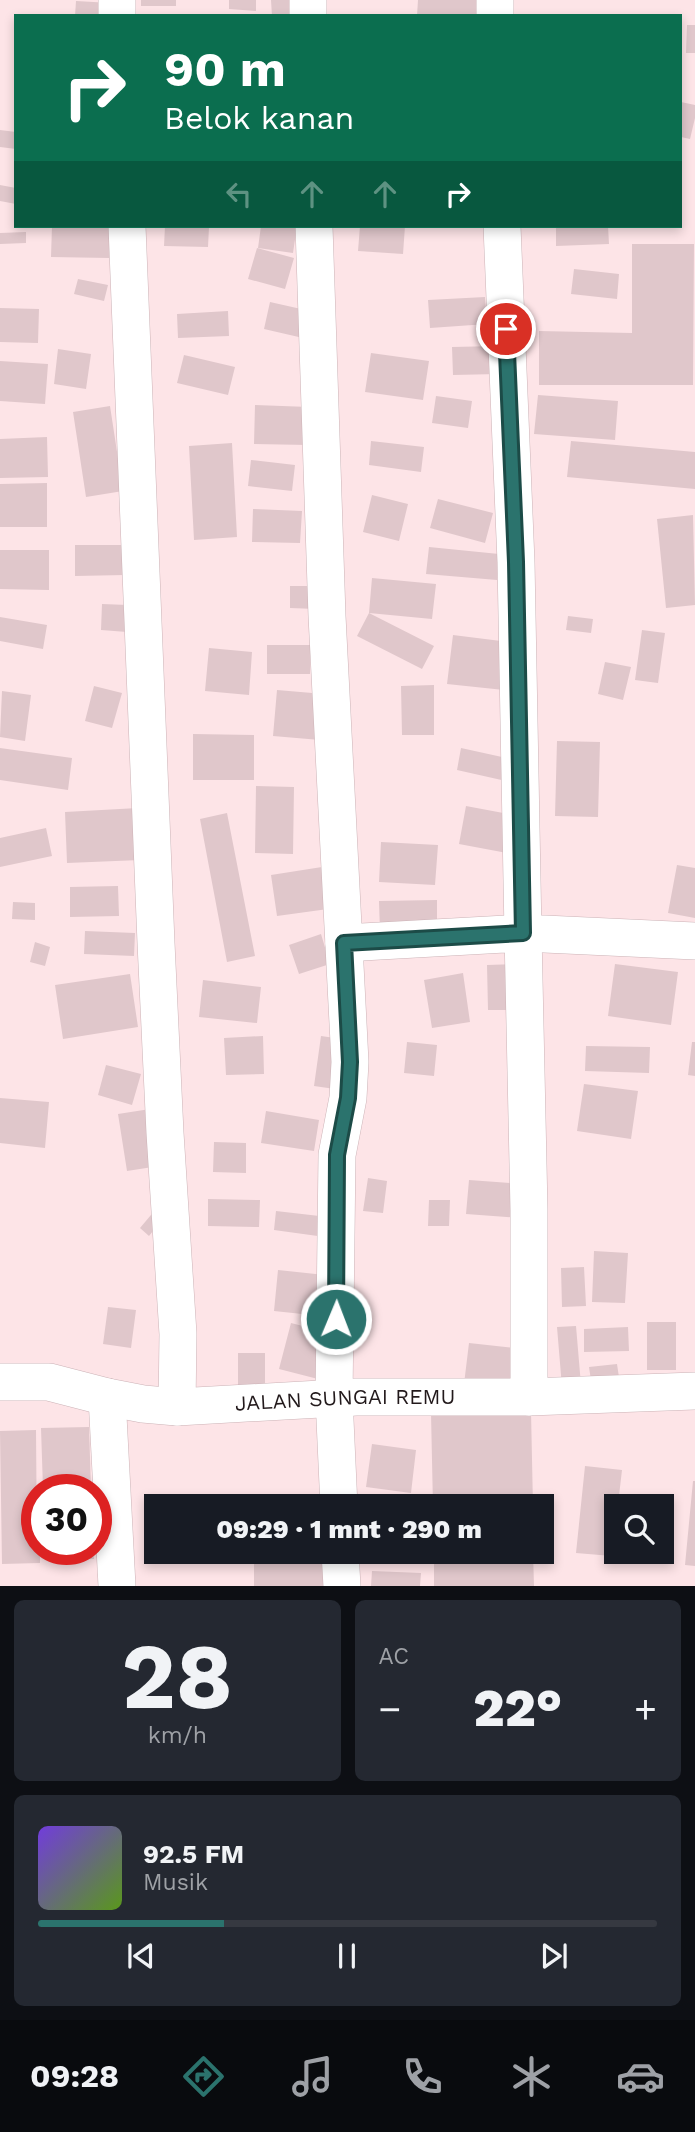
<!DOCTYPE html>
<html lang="id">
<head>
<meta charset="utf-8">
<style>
	body { margin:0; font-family:"Work Sans",sans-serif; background:#242831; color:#f1f3f6; height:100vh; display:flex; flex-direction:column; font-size:26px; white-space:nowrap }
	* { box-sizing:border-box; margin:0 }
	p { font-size:23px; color:#9ea1a6 }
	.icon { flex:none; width:38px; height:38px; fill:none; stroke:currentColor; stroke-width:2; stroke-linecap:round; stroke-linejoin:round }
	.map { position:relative; height:1586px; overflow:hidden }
	.side { display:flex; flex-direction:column; gap:14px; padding:14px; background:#0d0f14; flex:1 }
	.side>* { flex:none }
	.banner { position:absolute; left:14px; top:14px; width:668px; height:214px; border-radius:0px; box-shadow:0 4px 10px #0003; background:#0b6e4f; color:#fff; overflow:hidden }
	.fabs { position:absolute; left:604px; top:1494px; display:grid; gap:14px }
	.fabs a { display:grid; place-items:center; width:70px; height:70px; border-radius:0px; background:#171b24; box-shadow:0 4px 10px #0003; font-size:35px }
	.speed { position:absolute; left:21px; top:1474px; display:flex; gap:14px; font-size:35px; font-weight:700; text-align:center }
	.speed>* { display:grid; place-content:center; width:91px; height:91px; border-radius:50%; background:#171b24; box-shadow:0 4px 10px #0003; line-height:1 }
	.speed .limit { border:10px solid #d22; background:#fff; color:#111 }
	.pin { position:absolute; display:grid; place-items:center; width:60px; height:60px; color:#fff; margin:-30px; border:4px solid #fff; border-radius:50%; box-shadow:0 2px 7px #0007 }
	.me { position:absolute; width:77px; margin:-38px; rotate:1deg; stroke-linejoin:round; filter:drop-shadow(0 0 5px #0008) }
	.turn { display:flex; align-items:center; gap:24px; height:147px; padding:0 35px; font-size:32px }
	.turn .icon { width:91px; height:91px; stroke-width:2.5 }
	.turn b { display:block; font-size:49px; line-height:60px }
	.lanes { display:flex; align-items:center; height:66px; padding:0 35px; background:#0003; justify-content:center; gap:35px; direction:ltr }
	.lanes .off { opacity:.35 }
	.big { font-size:52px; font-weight:800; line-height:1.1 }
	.side .tile { flex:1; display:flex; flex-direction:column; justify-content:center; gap:10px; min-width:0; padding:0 24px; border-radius:10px; background:#242831 }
	.side .dial { align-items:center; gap:0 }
	.dial b { font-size:91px; line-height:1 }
	.song { display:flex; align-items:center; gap:21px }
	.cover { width:84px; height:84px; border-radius:10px; background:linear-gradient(135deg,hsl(260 70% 55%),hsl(90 70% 35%)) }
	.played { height:7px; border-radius:4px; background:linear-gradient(90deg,#2b736d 30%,#363941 30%) }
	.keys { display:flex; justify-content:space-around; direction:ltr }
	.heat { display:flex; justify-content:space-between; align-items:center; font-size:38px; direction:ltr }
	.side .tiles { flex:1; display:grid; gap:14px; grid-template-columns:1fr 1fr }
	.tile:last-child { grid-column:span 2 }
	.trip { position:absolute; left:144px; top:1494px; width:410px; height:70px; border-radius:0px; background:#171b24; box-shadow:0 4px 10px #0003; font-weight:800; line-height:70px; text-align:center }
	.tabs { display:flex; height:112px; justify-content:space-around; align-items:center; background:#090b0e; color:#9ea1a6 }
	.tabs .icon { width:49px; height:49px }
	.tabs .selected { color:#2b736d }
	.tabs b { font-size:32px; color:#f1f3f6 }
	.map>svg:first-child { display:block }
	.building { fill:#e0c7cb }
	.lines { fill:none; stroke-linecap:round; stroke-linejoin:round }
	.minor-casing { stroke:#ccb3b7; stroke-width:38 }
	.minor { stroke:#fff; stroke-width:37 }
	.route-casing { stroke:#1c4b47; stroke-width:18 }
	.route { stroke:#2b736d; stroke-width:12 }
	.labels { text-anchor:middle; stroke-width:7; stroke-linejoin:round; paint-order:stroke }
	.street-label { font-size:21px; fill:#22191b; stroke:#fde4e7 }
</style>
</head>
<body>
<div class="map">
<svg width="695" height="1586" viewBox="0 0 695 1586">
	<rect width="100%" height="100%" fill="#fde4e7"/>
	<path class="building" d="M141,0H176V6H141Z
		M229,0H256V11L229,9Z
		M271,0H298L300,16H272Z
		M418,0H484L483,16H417Z
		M76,1L111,3L110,16H75Z
		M687,25H695V53H686Z
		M681,102L695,105V118L690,139L681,137Z
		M0,130L16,132V149L0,147Z
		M0,185L16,188V204L0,201Z
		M52,226H109V258L51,257Z
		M165,226L209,227L208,247L164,246Z
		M261,226H297L293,253L258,248Z
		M360,226H405L403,254L358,251Z
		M556,226H608L609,244L556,246Z
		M26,232V243L0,244V233Z
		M632,244H694L693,385H539V331L632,333Z
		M257,248L294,258L285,289L248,279Z
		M574,269L619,274L617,299L571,294Z
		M78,279L108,285L104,301L74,294Z
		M485,297L487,324L430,328L428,300Z
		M270,302L310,311L303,338L264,329Z
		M0,308L39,309L38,343L0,342Z
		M228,311L229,336L178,338L177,314Z
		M497,346L498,374L453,375L452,347Z
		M58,349L91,354L86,389L54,384Z
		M371,353L429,361L423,400L365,392Z
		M184,355L235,367L228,395L177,383Z
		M0,361L48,364L45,404L0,401Z
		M538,395L618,401L615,440L534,434Z
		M436,396L472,401L468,428L432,423Z
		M255,405L309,407L308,445L254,444Z
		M110,406L123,491L86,497L73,412Z
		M47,437L48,477L0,478V439Z
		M371,441L424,447L421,472L369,465Z
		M571,441L695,452V489L567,477Z
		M232,443L237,537L194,540L189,446Z
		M251,460L295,465L292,491L248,486Z
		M47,483V527H0V484Z
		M372,495L408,504L399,541L363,532Z
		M438,499L493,513L485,543L430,528Z
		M253,509L302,511L300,543L252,542Z
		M693,515L695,605L666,608L657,519Z
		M75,545H125V575L75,576Z
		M429,547L499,554L497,580L426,574Z
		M0,550H49V590L0,589Z
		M372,578L436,584L432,619L369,613Z
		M290,586H316V609L290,608Z
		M102,604L128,605L127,632L101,630Z
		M369,613L434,646L422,669L357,636Z
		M568,616L593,619L591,633L566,630Z
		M0,617L47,625L43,649L0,641Z
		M642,630L665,633L658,683L635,680Z
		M453,635L509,642L504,690L447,684Z
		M267,645H310V674H267Z
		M209,648L252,652L249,695L205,691Z
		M605,662L631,667L623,700L598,694Z
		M434,685V735H402L401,686Z
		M94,686L122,693L112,728L85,721Z
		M277,690L324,694L320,740L273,736Z
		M2,691L31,695L25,741L0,737Z
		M193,734L254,735V780H193Z
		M557,741L600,742L598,817L555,816Z
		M0,748L72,758L68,790L0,780Z
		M461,748L511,759L506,781L457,770Z
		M256,786L294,787L293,854L255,853Z
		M466,806L514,815L507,853L459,844Z
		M138,808L140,860L67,863L65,812Z
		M227,813L255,956L227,962L200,819Z
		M46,828L52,856L0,867V838Z
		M381,842L438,845L435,885L379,882Z
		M677,865L695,868V918L668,913Z
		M322,867L328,909L277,916L271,875Z
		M118,886L119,916L70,917V887Z
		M437,900V931L380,932L379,901Z
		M13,902L35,903V920L12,919Z
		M85,931L135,933L134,956L84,954Z
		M321,934L330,964L299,974L289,945Z
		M35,942L50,947L45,966L30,962Z
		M518,964L519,1010H488L487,965Z
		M615,964L678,972L671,1025L608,1016Z
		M463,973L470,1022L432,1028L424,980Z
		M130,974L138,1027L63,1039L55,985Z
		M203,980L261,987L257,1023L199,1017Z
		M263,1036L264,1074L226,1075L224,1038Z
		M321,1036L342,1039L335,1089L314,1086Z
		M407,1042L437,1045L434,1076L404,1073Z
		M692,1042H695V1076L688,1075Z
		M586,1046L650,1047L649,1073L585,1071Z
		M106,1065L141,1074L132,1105L98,1095Z
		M584,1084L638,1091L631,1139L577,1131Z
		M0,1098L49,1102L45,1148L0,1143Z
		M150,1109L159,1166L127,1171L118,1114Z
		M266,1111L319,1120L314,1151L261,1143Z
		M214,1142L246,1143V1173L213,1172Z
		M368,1178L387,1181L383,1213L363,1211Z
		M469,1180L523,1184L520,1218L466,1214Z
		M208,1199L260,1200L259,1227L208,1226Z
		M429,1200H450L449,1226H428Z
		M156,1209L165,1216L149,1236L140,1228Z
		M276,1211L328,1217L325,1237L274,1230Z
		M594,1251L628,1253L625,1303L592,1302Z
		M584,1267L586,1306L562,1307L561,1268Z
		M278,1270L325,1275L321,1316L274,1311Z
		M108,1307L136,1310L131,1348L103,1344Z
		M647,1322H676V1370H647Z
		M291,1323L330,1333L318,1379L279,1369Z
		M576,1326L581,1385L562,1387L557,1327Z
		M628,1327L629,1351L584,1352V1329Z
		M469,1343L524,1349L519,1391L464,1384Z
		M238,1353H265V1391H238Z
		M617,1364L620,1384L592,1387L589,1367Z
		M531,1411L533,1507H433L431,1413Z
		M89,1427L91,1489H43L41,1428Z
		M36,1430L37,1549H40V1563L2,1564L0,1431Z
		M372,1444L416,1450L411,1493L366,1487Z
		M585,1466L622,1470L612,1556L576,1553Z
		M693,1481H695V1566L685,1565Z
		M266,1495L321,1499V1507H265Z
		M173,1501L205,1504V1507H173Z
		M370,1501L403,1505V1507H369Z
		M45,1549H93L94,1559L46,1560Z
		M254,1552H336L335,1586H254Z
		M434,1552H533L534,1586H434Z
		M372,1571L421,1573L420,1586H371Z"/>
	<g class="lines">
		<defs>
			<g id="minor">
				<path d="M117,0V16"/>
				<path d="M308,0V16"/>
				<path d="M495,0V16"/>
				<path d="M127,226L156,943L165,1133L178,1334L177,1407"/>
				<path d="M314,226L327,616L350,1062L348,1098L337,1155L334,1398L339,1507"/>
				<path d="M502,226L516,562L523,933L695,941"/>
				<path d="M344,943L523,933L529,1210V1397"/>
				<path id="s1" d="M0,1382H49L107,1397L143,1404L177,1407L356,1397H529L695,1391"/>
				<path d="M107,1397L117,1586"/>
				<path d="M340,1552L342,1586"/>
			</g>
		</defs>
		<use href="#minor" class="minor-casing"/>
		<use href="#minor" class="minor"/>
	</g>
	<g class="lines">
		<defs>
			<path id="route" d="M336,1319L337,1155L348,1098L350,1062L344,943L523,933L516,562L506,329"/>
		</defs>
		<use href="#route" class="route-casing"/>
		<use href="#route" class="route"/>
	</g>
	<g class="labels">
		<g class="street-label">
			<text dy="7" stroke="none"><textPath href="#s1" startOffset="348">JALAN SUNGAI REMU</textPath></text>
		</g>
	</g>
</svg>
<div class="fabs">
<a><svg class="icon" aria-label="search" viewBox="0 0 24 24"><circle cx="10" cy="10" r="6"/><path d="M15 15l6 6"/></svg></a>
</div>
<div class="speed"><div class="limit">30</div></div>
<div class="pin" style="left:506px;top:329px;background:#d93025"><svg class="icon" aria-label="arrive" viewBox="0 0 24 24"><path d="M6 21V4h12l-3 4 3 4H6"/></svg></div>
<svg class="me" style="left:336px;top:1319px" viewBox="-20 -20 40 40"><circle r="17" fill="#2b736d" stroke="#fff" stroke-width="3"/><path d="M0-11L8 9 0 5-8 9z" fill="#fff"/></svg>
<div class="trip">09:29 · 1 mnt · 290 m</div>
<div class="banner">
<div class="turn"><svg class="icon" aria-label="right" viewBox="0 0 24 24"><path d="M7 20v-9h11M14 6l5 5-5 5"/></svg><div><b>90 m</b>Belok kanan</div></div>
<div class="lanes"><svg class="icon off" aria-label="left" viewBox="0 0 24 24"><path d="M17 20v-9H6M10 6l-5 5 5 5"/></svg><svg class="icon off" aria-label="ahead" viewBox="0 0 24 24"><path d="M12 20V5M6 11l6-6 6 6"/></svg><svg class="icon off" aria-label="ahead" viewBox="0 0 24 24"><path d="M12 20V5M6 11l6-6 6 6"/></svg><svg class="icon" aria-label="right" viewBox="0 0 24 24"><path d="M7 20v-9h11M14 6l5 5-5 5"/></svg></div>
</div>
</div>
<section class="side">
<div class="tiles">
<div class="tile dial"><b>28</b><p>km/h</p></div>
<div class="tile"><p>AC</p>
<div class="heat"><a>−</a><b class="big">22°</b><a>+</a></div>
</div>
<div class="tile">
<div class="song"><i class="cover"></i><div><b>92.5 FM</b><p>Musik</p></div></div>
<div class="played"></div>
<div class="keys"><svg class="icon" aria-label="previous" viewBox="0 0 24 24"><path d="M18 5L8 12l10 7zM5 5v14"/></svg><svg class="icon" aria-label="pause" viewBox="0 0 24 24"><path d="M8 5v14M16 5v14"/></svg><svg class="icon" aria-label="next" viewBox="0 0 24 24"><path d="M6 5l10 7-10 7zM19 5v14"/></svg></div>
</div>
</div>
</section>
<nav class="tabs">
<b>09:28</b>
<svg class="icon selected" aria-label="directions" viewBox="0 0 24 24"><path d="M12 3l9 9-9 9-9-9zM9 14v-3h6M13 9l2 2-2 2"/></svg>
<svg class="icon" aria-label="music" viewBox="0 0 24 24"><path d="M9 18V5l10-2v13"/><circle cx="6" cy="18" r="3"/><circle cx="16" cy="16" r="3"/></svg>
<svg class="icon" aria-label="phone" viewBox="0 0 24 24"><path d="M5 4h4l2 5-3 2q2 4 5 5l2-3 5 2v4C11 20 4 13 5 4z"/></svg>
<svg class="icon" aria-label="climate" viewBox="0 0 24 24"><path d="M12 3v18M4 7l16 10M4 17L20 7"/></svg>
<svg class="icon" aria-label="car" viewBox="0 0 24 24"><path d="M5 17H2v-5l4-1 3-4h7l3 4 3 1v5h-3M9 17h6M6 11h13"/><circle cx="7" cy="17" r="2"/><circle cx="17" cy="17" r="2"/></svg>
</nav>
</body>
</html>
